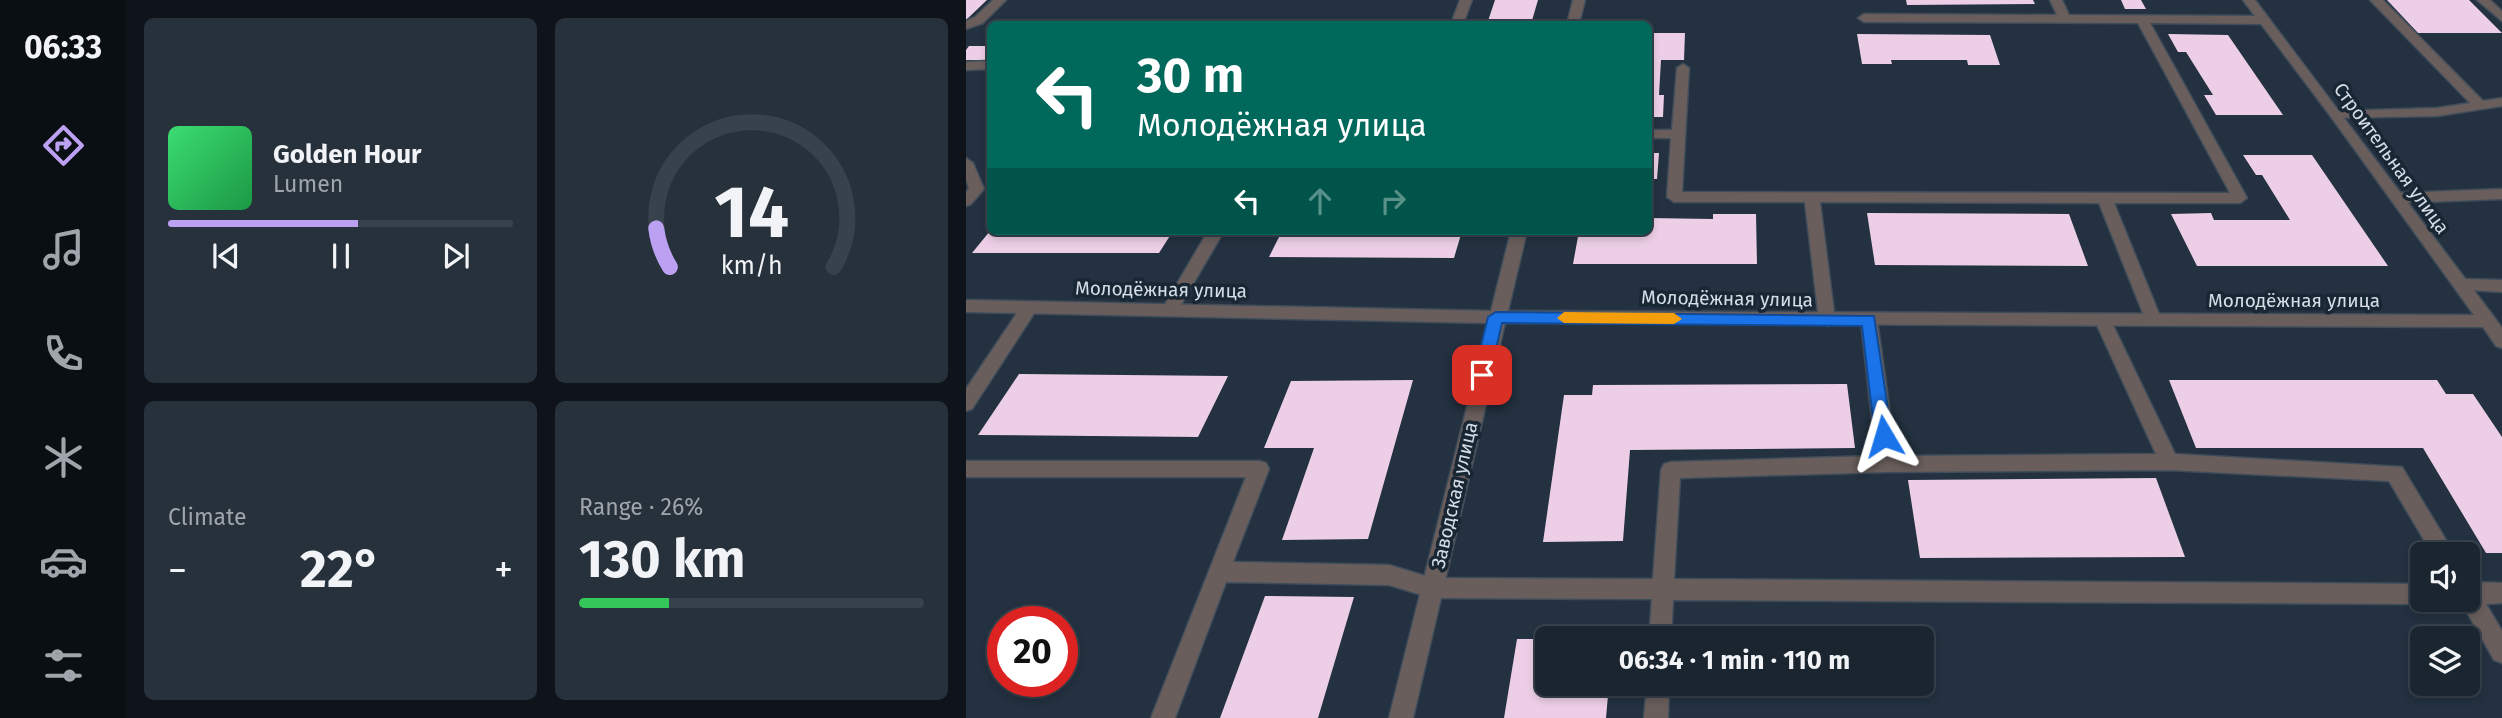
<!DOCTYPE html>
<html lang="en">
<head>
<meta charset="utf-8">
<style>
	body { margin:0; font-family:"Fira Sans",sans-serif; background:#27313c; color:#f1f3f6; height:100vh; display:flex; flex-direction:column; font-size:26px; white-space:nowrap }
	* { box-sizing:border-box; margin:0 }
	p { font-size:23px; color:#9fa5ab }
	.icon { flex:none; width:38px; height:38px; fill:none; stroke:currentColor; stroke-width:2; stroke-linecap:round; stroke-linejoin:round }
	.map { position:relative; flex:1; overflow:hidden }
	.sheet { display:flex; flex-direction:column; gap:18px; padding:18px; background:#0e141a; width:840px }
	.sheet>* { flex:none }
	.banner { position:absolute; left:21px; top:21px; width:665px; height:214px; border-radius:10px; box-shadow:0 4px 10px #0003,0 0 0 2px #38424c; background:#00695c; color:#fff; overflow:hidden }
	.fabs { position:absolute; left:1444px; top:542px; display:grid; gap:14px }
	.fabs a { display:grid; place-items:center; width:70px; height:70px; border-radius:10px; background:#1a2530; box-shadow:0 4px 10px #0003,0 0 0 2px #38424c; font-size:35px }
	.speed { position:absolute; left:21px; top:606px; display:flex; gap:14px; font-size:35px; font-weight:700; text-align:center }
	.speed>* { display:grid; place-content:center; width:91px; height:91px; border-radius:50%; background:#1a2530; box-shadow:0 4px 10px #0003,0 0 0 2px #38424c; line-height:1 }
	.speed .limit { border:10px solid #d22; background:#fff; color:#111 }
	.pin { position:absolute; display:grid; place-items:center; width:60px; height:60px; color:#fff; margin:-30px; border-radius:14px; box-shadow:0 4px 10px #0006 }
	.me { position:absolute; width:77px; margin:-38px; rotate:353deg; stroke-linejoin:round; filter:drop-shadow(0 0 5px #0008) }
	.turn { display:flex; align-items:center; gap:24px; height:147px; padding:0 35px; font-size:32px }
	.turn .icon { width:91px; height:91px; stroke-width:2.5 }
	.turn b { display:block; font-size:49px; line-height:60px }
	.lanes { display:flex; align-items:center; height:66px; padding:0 35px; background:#0003; justify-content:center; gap:35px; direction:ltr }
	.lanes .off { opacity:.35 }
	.big { font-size:52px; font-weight:700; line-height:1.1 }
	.sheet .widget { flex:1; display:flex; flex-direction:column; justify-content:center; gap:10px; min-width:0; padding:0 24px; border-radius:10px; background:#27313c }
	.sheet .dial { align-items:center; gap:0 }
	.dial svg { height:182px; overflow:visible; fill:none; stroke:#38424c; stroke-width:7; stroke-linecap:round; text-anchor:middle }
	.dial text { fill:#f1f3f6; stroke:none }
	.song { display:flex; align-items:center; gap:21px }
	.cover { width:84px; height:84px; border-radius:10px; background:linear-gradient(135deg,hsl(140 70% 55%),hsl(140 70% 35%)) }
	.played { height:7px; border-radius:4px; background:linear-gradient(90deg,#bca0f2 55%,#38424c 55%) }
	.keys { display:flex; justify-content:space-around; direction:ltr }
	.heat { display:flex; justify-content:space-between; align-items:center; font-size:38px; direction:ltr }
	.charge { height:10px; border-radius:5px; background:linear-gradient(90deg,#34c759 26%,#38424c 0) }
	.sheet .tiles { flex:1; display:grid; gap:18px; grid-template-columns:repeat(2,1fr) }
	.trip { position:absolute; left:569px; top:626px; width:399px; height:70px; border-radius:10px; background:#1a2530; box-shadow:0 4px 10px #0003,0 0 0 2px #38424c; font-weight:700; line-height:70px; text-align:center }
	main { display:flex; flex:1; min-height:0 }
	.tabs { display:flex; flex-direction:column; width:126px; justify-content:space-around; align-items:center; background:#0a0f13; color:#9fa5ab }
	.tabs .icon { width:49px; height:49px }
	.tabs .selected { color:#bca0f2 }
	.tabs b { font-size:32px; color:#f1f3f6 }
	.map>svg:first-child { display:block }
	.building { fill:#eccfe6 }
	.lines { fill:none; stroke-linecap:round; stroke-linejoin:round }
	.service-casing { stroke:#3f4d5b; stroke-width:3 }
	.minor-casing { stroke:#3f4d5b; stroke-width:3 }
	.service { fill:#695e5c; fill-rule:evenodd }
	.minor { fill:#695e5c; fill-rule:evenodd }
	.route { fill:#1a73e8; stroke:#114b97; stroke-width:2 }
	.slow { fill:#f59e0b }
	.labels { text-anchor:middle; stroke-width:7; stroke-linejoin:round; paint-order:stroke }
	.street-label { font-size:19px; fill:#d5dee7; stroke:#192735 }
</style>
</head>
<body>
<main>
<nav class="tabs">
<b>06:33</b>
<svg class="icon selected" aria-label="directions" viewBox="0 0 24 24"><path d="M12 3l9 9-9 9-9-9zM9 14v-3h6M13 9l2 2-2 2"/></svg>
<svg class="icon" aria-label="music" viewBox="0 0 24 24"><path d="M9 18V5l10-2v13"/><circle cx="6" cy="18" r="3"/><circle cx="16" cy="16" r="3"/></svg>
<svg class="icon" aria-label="phone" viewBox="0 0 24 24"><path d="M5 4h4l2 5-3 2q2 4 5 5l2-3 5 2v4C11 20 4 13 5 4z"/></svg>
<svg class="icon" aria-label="climate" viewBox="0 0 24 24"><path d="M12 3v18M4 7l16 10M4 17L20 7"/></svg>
<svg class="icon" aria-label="car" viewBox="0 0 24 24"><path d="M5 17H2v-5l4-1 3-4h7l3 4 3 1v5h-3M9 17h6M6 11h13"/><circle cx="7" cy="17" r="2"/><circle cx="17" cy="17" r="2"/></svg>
<svg class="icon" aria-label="filters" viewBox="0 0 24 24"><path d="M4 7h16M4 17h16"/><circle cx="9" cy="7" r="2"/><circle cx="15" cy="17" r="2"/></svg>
</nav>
<section class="sheet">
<div class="tiles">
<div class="widget">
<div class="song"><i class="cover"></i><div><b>Golden Hour</b><p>Lumen</p></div></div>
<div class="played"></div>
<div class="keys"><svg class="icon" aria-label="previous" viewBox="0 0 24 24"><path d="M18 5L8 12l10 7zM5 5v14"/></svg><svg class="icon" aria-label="pause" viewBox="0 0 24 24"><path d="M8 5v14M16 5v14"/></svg><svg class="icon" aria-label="next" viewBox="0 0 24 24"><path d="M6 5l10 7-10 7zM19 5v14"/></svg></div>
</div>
<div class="widget dial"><svg viewBox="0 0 100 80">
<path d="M14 69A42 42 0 1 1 86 69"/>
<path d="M14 69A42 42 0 0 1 8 52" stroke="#bca0f2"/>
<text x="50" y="56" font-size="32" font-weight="700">14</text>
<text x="50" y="72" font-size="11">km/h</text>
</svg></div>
<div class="widget"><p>Climate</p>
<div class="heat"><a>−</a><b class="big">22°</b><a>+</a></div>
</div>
<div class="widget"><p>Range · 26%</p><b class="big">130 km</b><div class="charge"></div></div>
</div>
</section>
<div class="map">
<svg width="1536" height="718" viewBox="0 0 1536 718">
	<rect width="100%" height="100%" fill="#233140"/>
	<path class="building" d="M0,0H21L0,20Z
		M529,0H572L565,24H521Z
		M940,0H1067L1069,4L941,5Z
		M1155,0H1175L1180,9H1159Z
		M1421,0H1503L1536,33H1452Z
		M682,33H719L718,60H695L693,95H698L697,117H682Z
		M891,34L1024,35L1034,65H1002L1001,60H925L926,64H896Z
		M1202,34L1262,35L1317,115H1250L1238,95H1247L1220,52H1212Z
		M3,46H24V60H0V50Z
		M682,153H693L691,179H682Z
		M1277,155H1346L1422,266H1231L1205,214L1245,213L1248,220H1324L1296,175H1290Z
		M901,213L1103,214L1122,266L909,265Z
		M747,214H790L791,264H607L613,231H682V218L747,219Z
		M24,231H207L193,253H6Z
		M316,231H496L488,258L303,257Z
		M53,374L262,376L232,437L12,435Z
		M447,380L402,539L316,540L348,448H298L325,381Z
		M1203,380H1471L1480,394H1507L1536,437V553H1520L1457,448H1230Z
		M881,384L889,448L664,450L657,541L577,542L598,395H626L627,385Z
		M1190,478L1219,557L954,558L942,480Z
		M299,596L388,597L352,718H254Z
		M772,624H811L812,639H773Z
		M551,639H581V684H643L640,718H538Z"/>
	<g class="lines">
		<defs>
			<path id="service" d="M27,0H40L17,23L0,29V21L9,17Z
				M494,0H506L497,24H485Z
				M1084,0H1096L1103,15L1298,16L1304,20L1298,24L1184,23L1281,198L1274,203H1148L1196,321L1194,325H1182L1180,321L1133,203L854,202L869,320L861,326L853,320L839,202H708L701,197L705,138H682V130H706L711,68L717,64L723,68L716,192L1264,193L1172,23L898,22L892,18L898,14L1091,15Z
				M1404,0H1417L1517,101L1536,98V106L1471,116L1366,118L1364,115L1371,111L1471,108L1504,103Z
				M1511,0H1524L1536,11V21Z
				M24,61V69L0,70V62Z
				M0,158L7,163L18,189L5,204L0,206V192L3,188L0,180Z
				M1536,189V199L1432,203L1425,198L1432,193Z
				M242,231H258L209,315H197L195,311Z
				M1496,279L1536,280V292L1490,289L1488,285L1490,281Z
				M63,302L69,304L71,308L69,312L6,409L0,411V389L57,304Z
				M903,314L911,320L930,456L1190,454L1129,321L1137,315L1145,321L1209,454L1436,467L1489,555H1467L1423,481L1203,470L921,472L714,478L708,579L1456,584V600H1464L1456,604L707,600L705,639H683L686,599L466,598L423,585L260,582L209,718H185L280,477H0V461H293L300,463L303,469L267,562L423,565L466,578L687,579L695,470L698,464L705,462L910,456L895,320Z
				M1502,582L1536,583V603L1520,604L1536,631V663L1528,660L1494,600H1502Z
				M681,684H703L702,718H678Z"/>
			<path id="minor" d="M607,0H619L613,24H601Z
				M1277,0H1289L1528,317L1536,328V348L1530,346L1517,327L539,323L447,718H423L522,323L0,312V300L525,311L545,231H561L542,311L1508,315L1366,118Z"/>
		</defs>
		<use href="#service" class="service-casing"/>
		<use href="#minor" class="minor-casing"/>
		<use href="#service" class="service"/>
		<use href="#minor" class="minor"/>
	</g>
	<path class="route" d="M530,312L908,316L926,436L924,441H912L909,436L896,326L536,323L524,375L516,381L508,375L522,317Z"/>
	<path class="slow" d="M598,312L708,313L716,319L708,324L598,323L591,318Z"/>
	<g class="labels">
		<g class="street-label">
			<text transform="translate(1426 158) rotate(54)" y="7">Строительная улица</text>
			<text transform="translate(195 289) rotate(1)" y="7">Молодёжная улица</text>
			<text transform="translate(761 298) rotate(1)" y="7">Молодёжная улица</text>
			<text x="1328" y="307">Молодёжная улица</text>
			<text transform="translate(488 495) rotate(-77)" y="7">Заводская улица</text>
		</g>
	</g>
</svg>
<div class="fabs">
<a><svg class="icon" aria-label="sound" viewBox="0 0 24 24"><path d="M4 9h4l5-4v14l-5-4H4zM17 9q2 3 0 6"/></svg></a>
<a><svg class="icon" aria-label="layers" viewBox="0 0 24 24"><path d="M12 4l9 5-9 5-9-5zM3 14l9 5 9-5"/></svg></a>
</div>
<div class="speed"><div class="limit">20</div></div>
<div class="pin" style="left:516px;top:375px;background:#d93025"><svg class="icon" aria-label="arrive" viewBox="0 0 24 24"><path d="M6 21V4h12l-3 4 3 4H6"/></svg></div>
<svg class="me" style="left:918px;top:436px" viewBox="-20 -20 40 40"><path d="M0-17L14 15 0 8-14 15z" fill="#1a73e8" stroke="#fff" stroke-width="4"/></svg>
<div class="trip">06:34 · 1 min · 110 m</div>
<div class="banner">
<div class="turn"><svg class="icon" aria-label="left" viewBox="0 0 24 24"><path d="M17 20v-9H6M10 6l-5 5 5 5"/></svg><div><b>30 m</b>Молодёжная улица</div></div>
<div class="lanes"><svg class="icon" aria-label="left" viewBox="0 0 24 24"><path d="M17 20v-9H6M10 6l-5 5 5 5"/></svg><svg class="icon off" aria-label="ahead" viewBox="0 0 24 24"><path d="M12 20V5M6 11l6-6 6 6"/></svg><svg class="icon off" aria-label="right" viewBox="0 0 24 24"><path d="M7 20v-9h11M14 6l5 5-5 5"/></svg></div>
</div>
</div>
</main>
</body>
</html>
